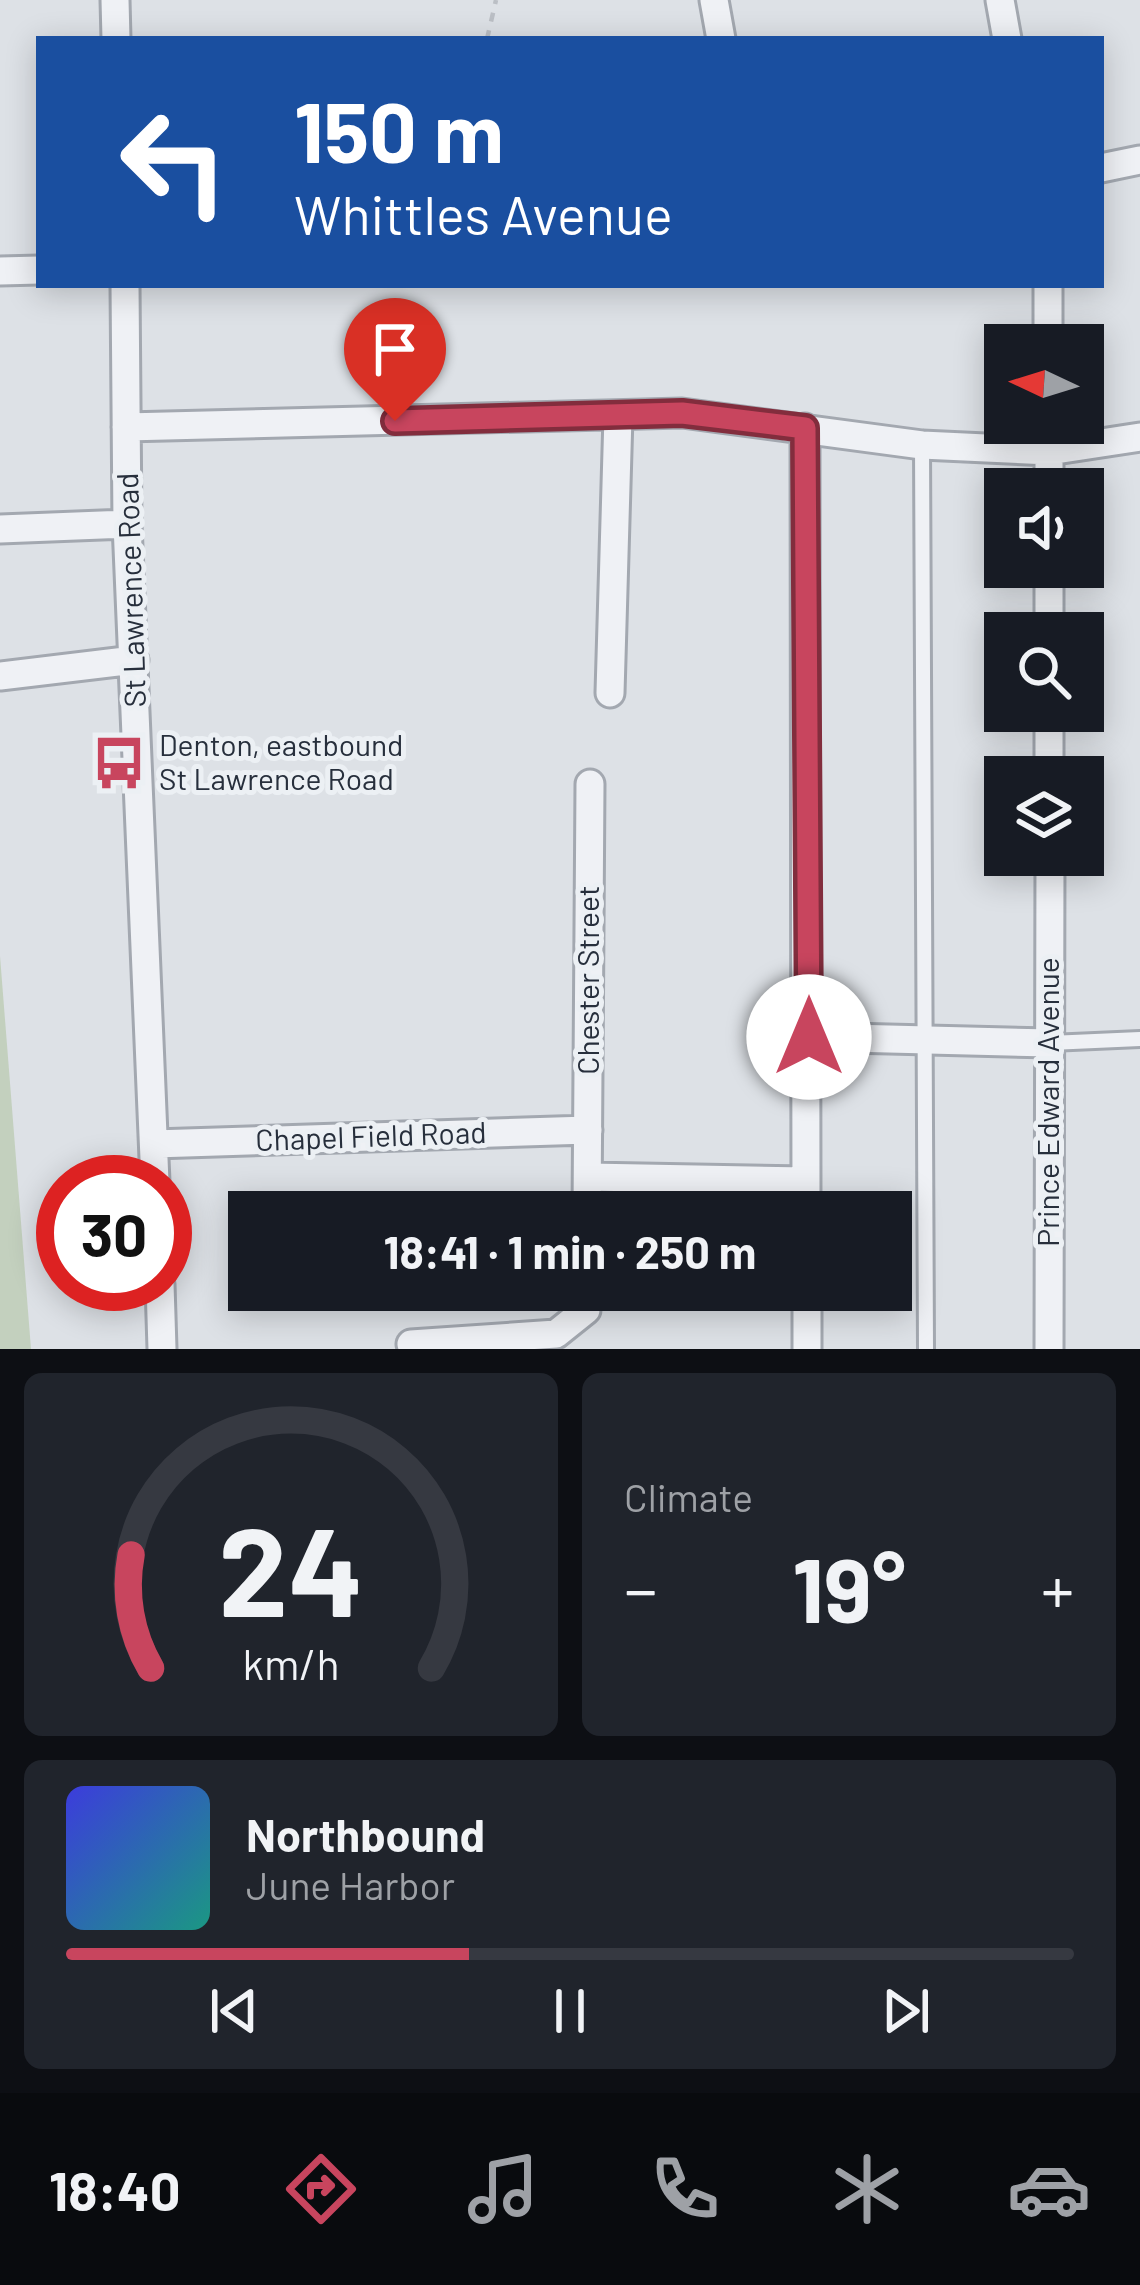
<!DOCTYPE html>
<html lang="en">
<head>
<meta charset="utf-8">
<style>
	body { margin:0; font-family:Barlow,sans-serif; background:#20242c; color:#f1f3f6; height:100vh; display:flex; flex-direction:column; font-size:45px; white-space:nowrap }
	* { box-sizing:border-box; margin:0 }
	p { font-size:39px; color:#9ea1a6 }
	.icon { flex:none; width:66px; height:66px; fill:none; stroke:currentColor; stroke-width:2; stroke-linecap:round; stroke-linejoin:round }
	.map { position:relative; height:1349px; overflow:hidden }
	.drawer { display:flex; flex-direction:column; gap:24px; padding:24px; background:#0d0f14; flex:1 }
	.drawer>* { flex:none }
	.hud { position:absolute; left:36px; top:36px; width:1068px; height:252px; border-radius:0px; box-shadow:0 6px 30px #0003; background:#1a4fa0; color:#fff; overflow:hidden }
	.needle { width:78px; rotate:274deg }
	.fabs { position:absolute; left:984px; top:324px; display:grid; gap:24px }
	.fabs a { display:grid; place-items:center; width:120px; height:120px; border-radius:0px; background:#171b24; box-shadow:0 6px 30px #0003; font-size:60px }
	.speed { position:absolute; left:36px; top:1155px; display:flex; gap:24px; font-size:60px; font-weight:700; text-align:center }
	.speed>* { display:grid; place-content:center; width:156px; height:156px; border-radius:50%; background:#171b24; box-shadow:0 6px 30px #0003; line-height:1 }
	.speed .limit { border:18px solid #d22; background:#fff; color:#111 }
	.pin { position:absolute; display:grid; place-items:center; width:102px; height:102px; color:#fff; margin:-123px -51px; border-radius:50% 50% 50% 0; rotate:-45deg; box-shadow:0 0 12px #0007 }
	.pin .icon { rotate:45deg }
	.me { position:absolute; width:132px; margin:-66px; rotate:0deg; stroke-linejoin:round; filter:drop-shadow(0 0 9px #0008) }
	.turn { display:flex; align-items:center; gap:42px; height:252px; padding:0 60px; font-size:54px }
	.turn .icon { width:156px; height:156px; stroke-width:2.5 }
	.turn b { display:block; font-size:84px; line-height:102px }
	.big { font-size:90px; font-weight:700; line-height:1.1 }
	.drawer .card { flex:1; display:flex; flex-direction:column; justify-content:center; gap:18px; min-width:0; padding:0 42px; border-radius:18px; background:#20242c }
	.drawer .dial { align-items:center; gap:0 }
	.dial svg { height:312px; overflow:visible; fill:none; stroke:#363941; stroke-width:7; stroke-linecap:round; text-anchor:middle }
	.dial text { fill:#f1f3f6; stroke:none }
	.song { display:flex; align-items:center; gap:36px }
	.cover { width:144px; height:144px; border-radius:18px; background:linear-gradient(135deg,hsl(240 70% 55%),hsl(170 70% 35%)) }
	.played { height:12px; border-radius:6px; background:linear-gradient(90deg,#c8455e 40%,#363941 40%) }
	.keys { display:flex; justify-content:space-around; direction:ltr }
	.heat { display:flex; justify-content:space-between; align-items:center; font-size:66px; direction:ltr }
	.drawer .tiles { flex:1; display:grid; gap:24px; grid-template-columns:1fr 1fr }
	.card:last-child { grid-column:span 2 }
	.trip { position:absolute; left:228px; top:1191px; width:684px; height:120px; border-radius:0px; background:#171b24; box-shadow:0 6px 30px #0003; font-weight:700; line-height:120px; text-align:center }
	.dock { display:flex; height:192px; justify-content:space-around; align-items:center; background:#090b0e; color:#9ea1a6 }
	.dock .icon { width:84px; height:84px }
	.dock .active { color:#c8455e }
	.dock b { font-size:54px; color:#f1f3f6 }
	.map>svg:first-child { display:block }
	.green { fill:#c3d0be }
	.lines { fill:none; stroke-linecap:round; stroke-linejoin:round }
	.lane-casing { stroke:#a3a8b0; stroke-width:20 }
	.street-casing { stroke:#a3a8b0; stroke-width:33 }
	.path { stroke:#bbbfc5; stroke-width:4.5; stroke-dasharray:9 9; stroke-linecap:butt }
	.lane { stroke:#eff1f5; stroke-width:14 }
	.street { stroke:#eff1f5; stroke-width:27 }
	.route-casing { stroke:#822d3d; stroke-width:30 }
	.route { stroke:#c8455e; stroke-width:21 }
	.labels { text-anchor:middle; stroke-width:10; stroke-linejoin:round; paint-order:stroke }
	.street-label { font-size:30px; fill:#272f3c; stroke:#ecf0f4 }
	.poi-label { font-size:30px; fill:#272f3c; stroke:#ecf0f4; text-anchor:start }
</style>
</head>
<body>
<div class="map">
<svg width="1140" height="1349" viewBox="0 0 1140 1349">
	<rect width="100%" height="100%" fill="#dde1e6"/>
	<path class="green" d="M0,956L31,1349H0Z"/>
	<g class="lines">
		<defs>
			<path id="lane" d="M922,445L926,1349
				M1050,1043L1140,1039"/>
			<path id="street" d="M115,0L116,39
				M714,0L721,39
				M1000,0L1007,39
				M1101,168L1140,160
				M0,271L39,270
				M125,285L127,524L155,1182
				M1048,285V345
				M1049,423V489
				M126,427L682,413L922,445L1049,451L1140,437
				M805,428L806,1212
				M0,529L127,524
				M1049,567V633
				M0,676L134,660
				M610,693L618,416
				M1049,711V777
				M809,1037L1050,1043
				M154,1144L588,1130
				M588,1177L806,1181
				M587,1212L590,784
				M160,1284L162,1349
				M807,1290V1349
				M411,1344L556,1334L586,1310V1290
				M1049,1349L1050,855"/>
		</defs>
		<use href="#lane" class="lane-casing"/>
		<use href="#street" class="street-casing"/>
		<path class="path" d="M487,39L496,0"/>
		<use href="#lane" class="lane"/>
		<use href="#street" class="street"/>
	</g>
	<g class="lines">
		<defs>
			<path id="route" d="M395,421L682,413L805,428L809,1037"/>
		</defs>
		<use href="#route" class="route-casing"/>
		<use href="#route" class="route"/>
	</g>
	<defs>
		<symbol id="bus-bare" viewBox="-9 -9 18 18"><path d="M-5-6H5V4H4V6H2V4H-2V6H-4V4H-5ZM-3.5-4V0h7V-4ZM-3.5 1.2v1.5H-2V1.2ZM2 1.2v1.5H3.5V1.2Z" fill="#c8455e" stroke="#ecf0f4" stroke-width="2.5" paint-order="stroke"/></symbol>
	</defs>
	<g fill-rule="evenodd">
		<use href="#bus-bare" x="81" y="725" width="76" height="76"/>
	</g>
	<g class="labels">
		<g class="street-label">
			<text transform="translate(132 590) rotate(-92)" y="10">St Lawrence Road</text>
			<text transform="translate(589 980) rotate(-90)" y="10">Chester Street</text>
			<text transform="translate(1049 1102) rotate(-90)" y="10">Prince Edward Avenue</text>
			<text transform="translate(371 1137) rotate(-2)" y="10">Chapel Field Road</text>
		</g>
		<g class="poi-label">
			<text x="159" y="756">Denton, eastbound<tspan x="159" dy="34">St Lawrence Road</tspan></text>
		</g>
	</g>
</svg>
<div class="fabs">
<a><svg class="needle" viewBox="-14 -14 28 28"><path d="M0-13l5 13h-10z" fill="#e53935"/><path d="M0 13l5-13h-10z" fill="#9ea1a6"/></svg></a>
<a><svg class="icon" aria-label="sound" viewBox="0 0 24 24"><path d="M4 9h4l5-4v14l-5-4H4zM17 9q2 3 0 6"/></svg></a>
<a><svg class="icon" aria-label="search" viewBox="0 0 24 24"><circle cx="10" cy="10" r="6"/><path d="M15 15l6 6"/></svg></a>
<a><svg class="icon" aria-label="layers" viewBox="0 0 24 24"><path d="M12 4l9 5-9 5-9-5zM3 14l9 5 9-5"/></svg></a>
</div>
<div class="speed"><div class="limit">30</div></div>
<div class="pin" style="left:395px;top:421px;background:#d93025"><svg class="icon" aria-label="arrive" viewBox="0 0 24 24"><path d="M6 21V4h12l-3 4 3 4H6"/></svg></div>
<svg class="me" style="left:809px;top:1037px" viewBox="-20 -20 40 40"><circle r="19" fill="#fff"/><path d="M0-13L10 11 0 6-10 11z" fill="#c8455e"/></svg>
<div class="trip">18:41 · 1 min · 250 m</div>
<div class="hud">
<div class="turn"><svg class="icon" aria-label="left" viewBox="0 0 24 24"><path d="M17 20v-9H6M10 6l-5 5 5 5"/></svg><div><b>150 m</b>Whittles Avenue</div></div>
</div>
</div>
<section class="drawer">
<div class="tiles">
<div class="card dial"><svg viewBox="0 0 100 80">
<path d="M14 69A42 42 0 1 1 86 69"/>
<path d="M14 69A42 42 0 0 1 9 40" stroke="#c8455e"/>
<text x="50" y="56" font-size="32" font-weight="700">24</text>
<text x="50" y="72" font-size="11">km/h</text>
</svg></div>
<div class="card"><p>Climate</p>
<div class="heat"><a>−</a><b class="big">19°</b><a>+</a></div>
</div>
<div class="card">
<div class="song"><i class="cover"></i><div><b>Northbound</b><p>June Harbor</p></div></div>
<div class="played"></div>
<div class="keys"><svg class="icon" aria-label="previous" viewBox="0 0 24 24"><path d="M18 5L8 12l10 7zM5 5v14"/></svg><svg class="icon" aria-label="pause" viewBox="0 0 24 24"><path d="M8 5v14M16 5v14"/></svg><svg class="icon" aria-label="next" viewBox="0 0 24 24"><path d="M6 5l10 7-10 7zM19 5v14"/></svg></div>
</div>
</div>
</section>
<nav class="dock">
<b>18:40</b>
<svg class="icon active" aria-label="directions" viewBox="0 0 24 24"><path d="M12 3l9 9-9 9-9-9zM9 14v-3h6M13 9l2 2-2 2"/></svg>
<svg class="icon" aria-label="music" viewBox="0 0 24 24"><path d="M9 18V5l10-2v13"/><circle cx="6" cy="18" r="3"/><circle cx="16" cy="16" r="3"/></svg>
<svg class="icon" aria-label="phone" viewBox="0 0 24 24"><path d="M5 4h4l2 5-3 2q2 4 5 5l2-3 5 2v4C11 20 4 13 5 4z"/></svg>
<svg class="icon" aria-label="climate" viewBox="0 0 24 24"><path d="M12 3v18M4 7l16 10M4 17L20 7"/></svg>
<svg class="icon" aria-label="car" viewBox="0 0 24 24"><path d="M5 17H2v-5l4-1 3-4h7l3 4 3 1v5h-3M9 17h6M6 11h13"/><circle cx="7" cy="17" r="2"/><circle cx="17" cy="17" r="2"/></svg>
</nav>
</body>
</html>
